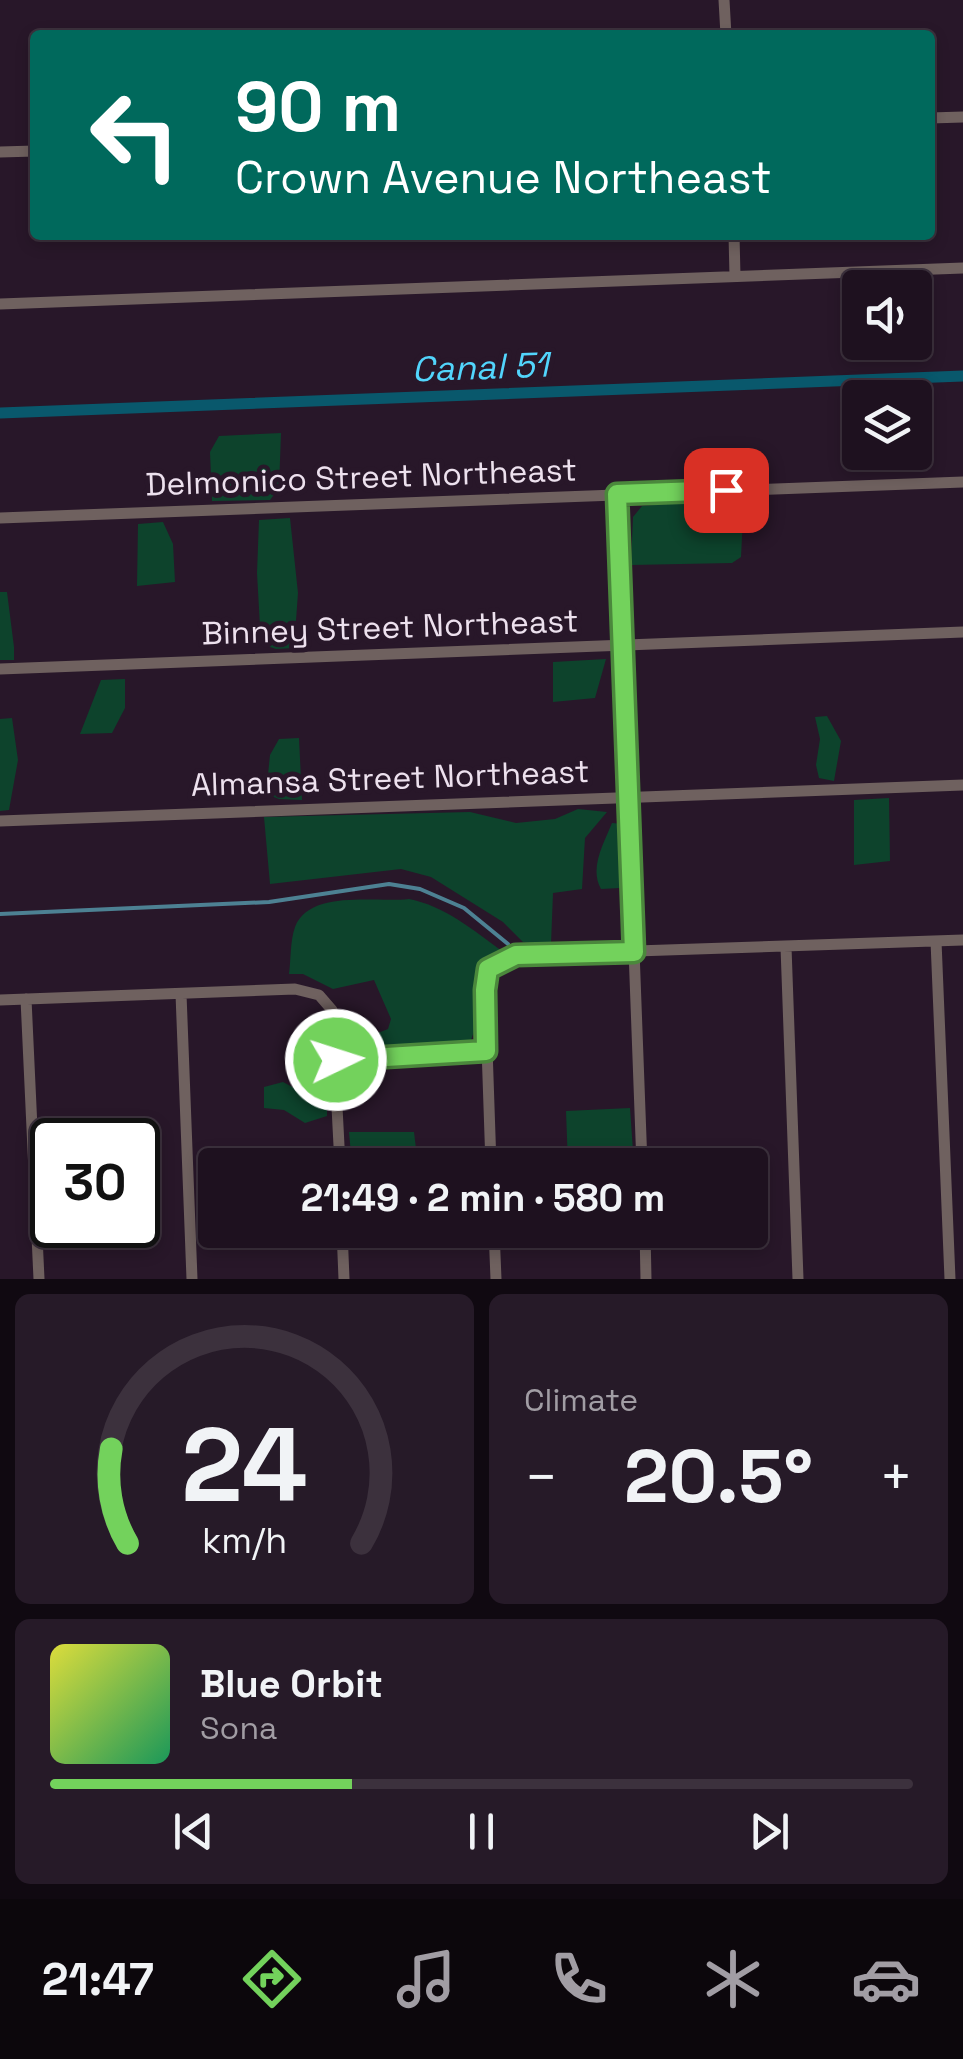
<!DOCTYPE html>
<html lang="en">
<head>
<meta charset="utf-8">
<style>
	body { margin:0; font-family:"Space Grotesk",sans-serif; background:#261a28; color:#f1f3f6; height:100vh; display:flex; flex-direction:column; font-size:38px; white-space:nowrap }
	* { box-sizing:border-box; margin:0 }
	p { font-size:32px; color:#a19da4 }
	.icon { flex:none; width:55px; height:55px; fill:none; stroke:currentColor; stroke-width:2; stroke-linecap:round; stroke-linejoin:round }
	.map { position:relative; height:1279px; overflow:hidden }
	.panel { display:flex; flex-direction:column; gap:15px; padding:15px; background:#100911; flex:1 }
	.panel>* { flex:none }
	.hud { position:absolute; left:30px; top:30px; width:905px; height:210px; border-radius:10px; box-shadow:0 5px 15px #0003,0 0 0 2px #3c313d; background:#00695c; color:#fff; overflow:hidden }
	.fabs { position:absolute; left:842px; top:270px; display:grid; gap:20px }
	.fabs a { display:grid; place-items:center; width:90px; height:90px; border-radius:10px; background:#1e111f; box-shadow:0 5px 15px #0003,0 0 0 2px #3c313d; font-size:50px }
	.speed { position:absolute; left:30px; top:1118px; display:flex; gap:20px; font-size:50px; font-weight:700; text-align:center }
	.speed>* { display:grid; place-content:center; width:130px; height:130px; border-radius:50%; background:#1e111f; box-shadow:0 5px 15px #0003,0 0 0 2px #3c313d; line-height:1 }
	.speed .limit { border:5px solid #111; border-radius:15px; background:#fff; color:#111 }
	.pin { position:absolute; display:grid; place-items:center; width:85px; height:85px; color:#fff; margin:-42px; border-radius:20px; box-shadow:0 5px 15px #0006 }
	.me { position:absolute; width:110px; margin:-55px; rotate:86deg; stroke-linejoin:round; filter:drop-shadow(0 0 8px #0008) }
	.turn { display:flex; align-items:center; gap:35px; height:210px; padding:0 40px; font-size:45px }
	.turn .icon { width:130px; height:130px; stroke-width:2.5 }
	.turn b { display:block; font-size:70px; line-height:85px }
	.big { font-size:75px; font-weight:600; line-height:1.1 }
	.panel .tile { flex:1; display:flex; flex-direction:column; justify-content:center; gap:15px; min-width:0; padding:0 35px; border-radius:15px; background:#261a28 }
	.panel .dial { align-items:center; gap:0 }
	.dial svg { height:260px; overflow:visible; fill:none; stroke:#3c313d; stroke-width:7; stroke-linecap:round; text-anchor:middle }
	.dial text { fill:#f1f3f6; stroke:none }
	.song { display:flex; align-items:center; gap:30px }
	.cover { width:120px; height:120px; border-radius:15px; background:linear-gradient(135deg,hsl(60 70% 55%),hsl(150 70% 35%)) }
	.played { height:10px; border-radius:5px; background:linear-gradient(90deg,#73d25c 35%,#3c313d 35%) }
	.keys { display:flex; justify-content:space-around; direction:ltr }
	.heat { display:flex; justify-content:space-between; align-items:center; font-size:55px; direction:ltr }
	.panel .tiles { flex:1; display:grid; gap:15px; grid-template-columns:1fr 1fr }
	.tile:last-child { grid-column:span 2 }
	.trip { position:absolute; left:198px; top:1148px; width:570px; height:100px; border-radius:10px; background:#1e111f; box-shadow:0 5px 15px #0003,0 0 0 2px #3c313d; font-weight:600; line-height:100px; text-align:center }
	.menu { display:flex; height:160px; justify-content:space-around; align-items:center; background:#0c070c; color:#a19da4 }
	.menu .icon { width:70px; height:70px }
	.menu .current { color:#73d25c }
	.menu b { font-size:45px; color:#f1f3f6 }
	.map>svg:first-child { display:block }
	.green { fill:#0d432c }
	.lines { fill:none; stroke-linecap:round; stroke-linejoin:round }
	.stream { stroke:#4d8193; stroke-width:4 }
	.canal { stroke:#09586c; stroke-width:11 }
	.minor { stroke:#6f615f; stroke-width:11 }
	.route-casing { stroke:#4b883c; stroke-width:25 }
	.route { stroke:#73d25c; stroke-width:18 }
	.labels { text-anchor:middle; stroke-width:10; stroke-linejoin:round; paint-order:stroke }
	.street-label { font-size:32px; fill:#ede1ee; stroke:#281729 }
	.water-label { font-size:35px; font-style:italic; fill:#52d5fc; stroke:#281729 }
</style>
</head>
<body>
<div class="map">
<svg width="963" height="1279" viewBox="0 0 963 1279">
	<rect width="100%" height="100%" fill="#281729"/>
	<path class="green" d="M281,433L279,488L270,500L212,501L210,452L219,436Z
		M744,497L741,557L732,563L631,565L633,517L642,506Z
		M290,518L298,593L294,648L276,649L261,644L257,573L259,520Z
		M163,522L173,544L175,582L137,586L138,524Z
		M0,592H7L14,647V660H0Z
		M606,659L595,698L553,702V662Z
		M125,679V708L112,733L80,734L101,680Z
		M827,716L841,741L834,781L819,778L816,765L820,739L815,717Z
		M12,718L18,760L9,810L0,811V719Z
		M299,738L302,800L279,799L266,794L270,755L279,739Z
		M889,798L890,861L854,865V800Z
		M578,809L607,812L585,838L582,889L553,893L551,944L523,942L503,922L431,877L401,869L270,884L264,817L470,812L516,823L555,819Z
		M612,823L623,824L627,875L620,888L601,889C589,868 604,843 612,823Z
		M409,899C445,906 473,930 502,951C461,977 487,1001 471,1040C442,1051 392,1052 362,1045L365,1038L388,1029L391,1019L374,980L333,989L303,974H289C291,960 290,941 295,927C310,889 375,903 409,899Z
		M283,1082L302,1092L327,1089V1116L305,1123L284,1110L264,1108V1087Z
		M630,1108L634,1165H568L566,1111Z
		M349,1132H414L418,1165H352Z
		M506,1230H572V1240L506,1241Z"/>
	<g class="lines">
		<path class="stream" d="M0,914L269,902L389,884L420,889L464,908L508,944"/>
		<path class="canal" d="M0,413L963,376"/>
		<path class="minor" d="M724,0L726,35
			M930,118L963,117
			M0,152L35,151
			M734,235L735,276
			M0,304L963,268
			M617,494L642,1165
			M0,518L963,482
			M0,669L963,632
			M0,821L963,785
			M936,941L950,1279
			M786,947L798,1279
			M181,994L192,1279
			M26,999L39,1279
			M0,1000L295,989L319,995L332,1010L340,1165
			M336,1060L486,1051
			M491,1165L485,989L488,969L516,955L963,940
			M342,1230L344,1279
			M494,1230L496,1279
			M645,1230L646,1279"/>
	</g>
	<g class="lines">
		<defs>
			<path id="route" d="M336,1060L486,1051L485,990L488,969L516,955L634,952L617,494L726,490"/>
		</defs>
		<use href="#route" class="route-casing"/>
		<use href="#route" class="route"/>
	</g>
	<g class="labels">
		<g class="street-label">
			<text transform="translate(361 477) rotate(-2)" y="11">Delmonico Street Northeast</text>
			<text transform="translate(390 627) rotate(-2)" y="11">Binney Street Northeast</text>
			<text transform="translate(390 778) rotate(-2)" y="11">Almansa Street Northeast</text>
		</g>
		<g class="water-label">
			<text transform="translate(480 367) rotate(-2)" y="12">Canal 51</text>
		</g>
	</g>
</svg>
<div class="fabs">
<a><svg class="icon" aria-label="sound" viewBox="0 0 24 24"><path d="M4 9h4l5-4v14l-5-4H4zM17 9q2 3 0 6"/></svg></a>
<a><svg class="icon" aria-label="layers" viewBox="0 0 24 24"><path d="M12 4l9 5-9 5-9-5zM3 14l9 5 9-5"/></svg></a>
</div>
<div class="speed"><div class="limit">30</div></div>
<div class="pin" style="left:726px;top:490px;background:#d93025"><svg class="icon" aria-label="arrive" viewBox="0 0 24 24"><path d="M6 21V4h12l-3 4 3 4H6"/></svg></div>
<svg class="me" style="left:336px;top:1060px" viewBox="-20 -20 40 40"><circle r="17" fill="#73d25c" stroke="#fff" stroke-width="3"/><path d="M0-11L8 9 0 5-8 9z" fill="#fff"/></svg>
<div class="trip">21:49 · 2 min · 580 m</div>
<div class="hud">
<div class="turn"><svg class="icon" aria-label="left" viewBox="0 0 24 24"><path d="M17 20v-9H6M10 6l-5 5 5 5"/></svg><div><b>90 m</b>Crown Avenue Northeast</div></div>
</div>
</div>
<section class="panel">
<div class="tiles">
<div class="tile dial"><svg viewBox="0 0 100 80">
<path d="M14 69A42 42 0 1 1 86 69"/>
<path d="M14 69A42 42 0 0 1 9 40" stroke="#73d25c"/>
<text x="50" y="56" font-size="32" font-weight="700">24</text>
<text x="50" y="72" font-size="11">km/h</text>
</svg></div>
<div class="tile"><p>Climate</p>
<div class="heat"><a>−</a><b class="big">20.5°</b><a>+</a></div>
</div>
<div class="tile">
<div class="song"><i class="cover"></i><div><b>Blue Orbit</b><p>Sona</p></div></div>
<div class="played"></div>
<div class="keys"><svg class="icon" aria-label="previous" viewBox="0 0 24 24"><path d="M18 5L8 12l10 7zM5 5v14"/></svg><svg class="icon" aria-label="pause" viewBox="0 0 24 24"><path d="M8 5v14M16 5v14"/></svg><svg class="icon" aria-label="next" viewBox="0 0 24 24"><path d="M6 5l10 7-10 7zM19 5v14"/></svg></div>
</div>
</div>
</section>
<nav class="menu">
<b>21:47</b>
<svg class="icon current" aria-label="directions" viewBox="0 0 24 24"><path d="M12 3l9 9-9 9-9-9zM9 14v-3h6M13 9l2 2-2 2"/></svg>
<svg class="icon" aria-label="music" viewBox="0 0 24 24"><path d="M9 18V5l10-2v13"/><circle cx="6" cy="18" r="3"/><circle cx="16" cy="16" r="3"/></svg>
<svg class="icon" aria-label="phone" viewBox="0 0 24 24"><path d="M5 4h4l2 5-3 2q2 4 5 5l2-3 5 2v4C11 20 4 13 5 4z"/></svg>
<svg class="icon" aria-label="climate" viewBox="0 0 24 24"><path d="M12 3v18M4 7l16 10M4 17L20 7"/></svg>
<svg class="icon" aria-label="car" viewBox="0 0 24 24"><path d="M5 17H2v-5l4-1 3-4h7l3 4 3 1v5h-3M9 17h6M6 11h13"/><circle cx="7" cy="17" r="2"/><circle cx="17" cy="17" r="2"/></svg>
</nav>
</body>
</html>
